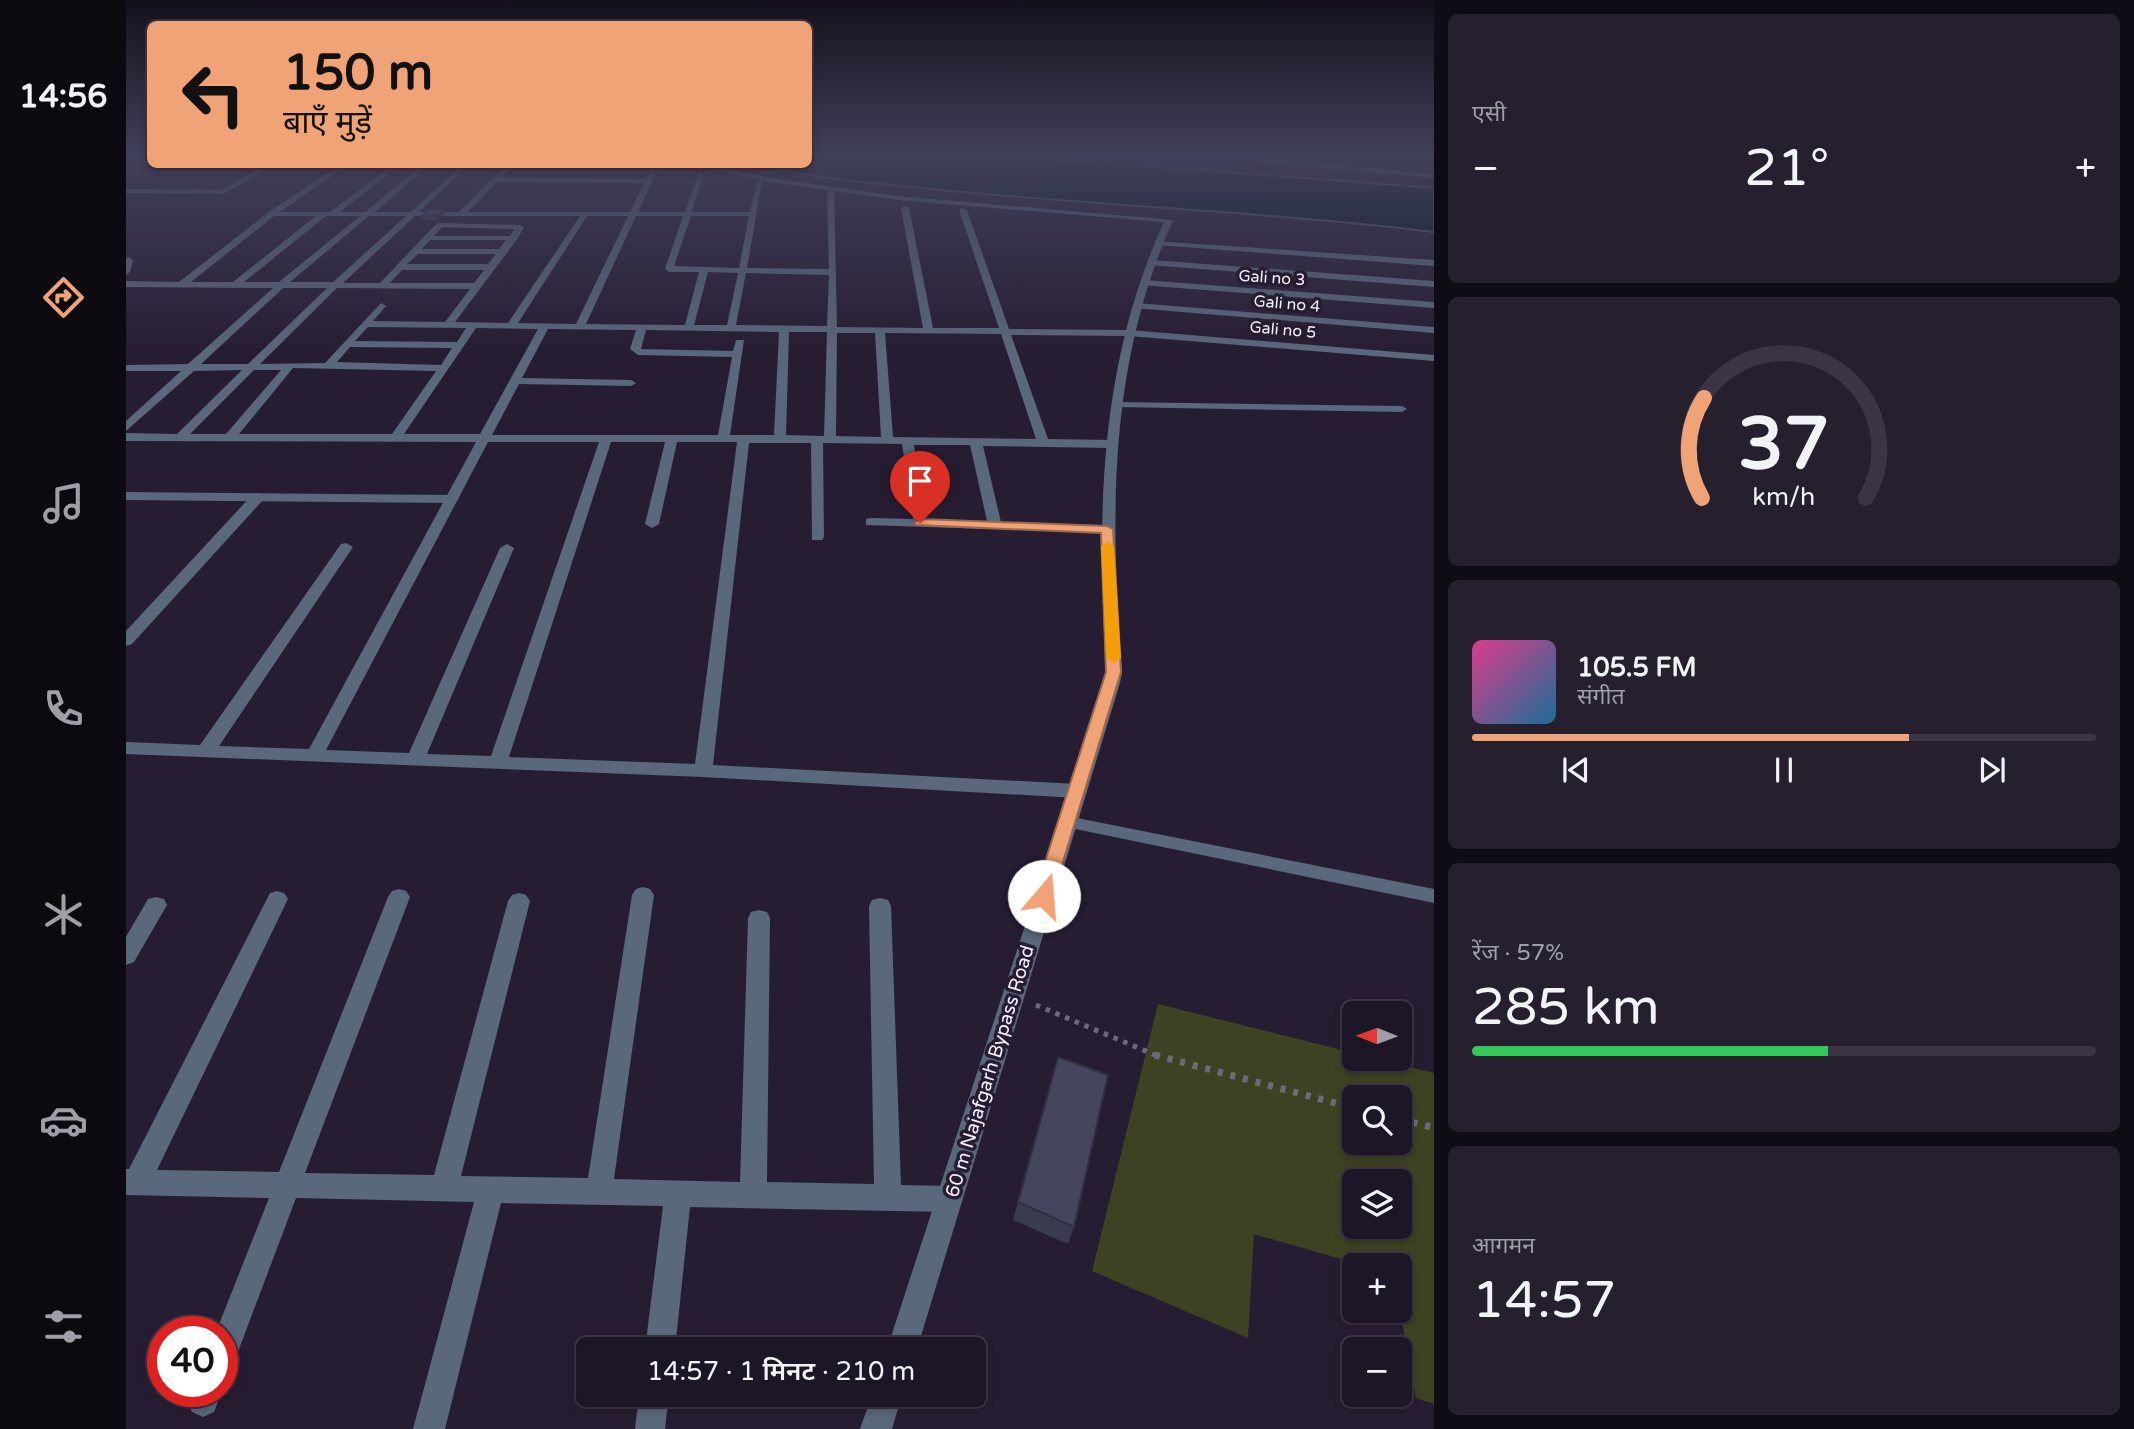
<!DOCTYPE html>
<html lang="hi">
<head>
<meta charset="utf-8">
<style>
	body { margin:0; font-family:"Varela Round","Noto Sans Devanagari",sans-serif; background:#251f2e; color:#f1f3f6; height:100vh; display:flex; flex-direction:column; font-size:26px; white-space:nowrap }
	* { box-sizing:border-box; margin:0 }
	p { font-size:23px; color:#a09fa7 }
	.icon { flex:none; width:38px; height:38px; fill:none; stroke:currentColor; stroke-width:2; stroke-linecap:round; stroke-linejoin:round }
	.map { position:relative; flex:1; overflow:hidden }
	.details { display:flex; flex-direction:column; gap:14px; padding:14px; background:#100c15; width:700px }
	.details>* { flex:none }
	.top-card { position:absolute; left:21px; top:21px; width:665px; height:147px; border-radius:10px; box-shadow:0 4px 10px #0003,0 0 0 2px #3b3543; background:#efa377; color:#111; overflow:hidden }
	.needle { width:46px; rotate:271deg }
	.fabs { position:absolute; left:1216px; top:1001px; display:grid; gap:14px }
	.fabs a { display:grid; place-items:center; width:70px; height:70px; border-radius:10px; background:#1d1626; box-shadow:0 4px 10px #0003,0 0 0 2px #3b3543; font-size:35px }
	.speed { position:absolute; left:21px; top:1316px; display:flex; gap:14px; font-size:35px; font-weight:700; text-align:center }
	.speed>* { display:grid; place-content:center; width:91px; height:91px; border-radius:50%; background:#1d1626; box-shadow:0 4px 10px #0003,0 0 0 2px #3b3543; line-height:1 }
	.speed .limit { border:10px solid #d22; background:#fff; color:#111 }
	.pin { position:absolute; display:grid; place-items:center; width:60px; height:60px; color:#fff; margin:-72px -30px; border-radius:50% 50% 50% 0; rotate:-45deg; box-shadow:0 0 7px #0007 }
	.pin .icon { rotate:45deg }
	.me { position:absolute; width:77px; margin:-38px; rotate:18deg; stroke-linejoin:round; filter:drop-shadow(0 0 5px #0008) }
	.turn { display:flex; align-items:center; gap:24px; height:147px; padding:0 21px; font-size:32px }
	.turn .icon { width:91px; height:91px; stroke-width:2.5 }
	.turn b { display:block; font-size:49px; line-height:60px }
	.big { font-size:52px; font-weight:600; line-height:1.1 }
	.details .widget { flex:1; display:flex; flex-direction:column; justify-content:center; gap:10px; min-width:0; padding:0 24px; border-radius:10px; background:#251f2e }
	.details .dial { align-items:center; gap:0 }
	.dial svg { height:182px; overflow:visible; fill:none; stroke:#3b3543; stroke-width:7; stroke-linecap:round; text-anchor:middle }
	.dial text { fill:#f1f3f6; stroke:none }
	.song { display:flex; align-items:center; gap:21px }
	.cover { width:84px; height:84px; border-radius:10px; background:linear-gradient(135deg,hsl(330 70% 55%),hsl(200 70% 35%)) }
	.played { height:7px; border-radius:4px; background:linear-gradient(90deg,#efa377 70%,#3b3543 70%) }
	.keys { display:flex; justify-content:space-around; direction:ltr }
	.heat { display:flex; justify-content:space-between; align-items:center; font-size:38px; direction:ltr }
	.charge { height:10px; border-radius:5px; background:linear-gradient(90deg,#34c759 57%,#3b3543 0) }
	.trip { position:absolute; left:450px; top:1337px; width:410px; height:70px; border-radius:10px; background:#1d1626; box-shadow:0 4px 10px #0003,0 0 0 2px #3b3543; font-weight:600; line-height:70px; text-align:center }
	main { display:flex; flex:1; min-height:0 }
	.dock { display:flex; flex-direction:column; width:126px; justify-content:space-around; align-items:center; background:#0c090f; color:#a09fa7 }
	.dock .icon { width:49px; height:49px }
	.dock .selected { color:#efa377 }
	.dock b { font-size:32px; color:#f1f3f6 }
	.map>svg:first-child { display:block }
	.green { fill:#3e4222; fill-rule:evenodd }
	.water { fill:#04171e; stroke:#4d5861; stroke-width:2 }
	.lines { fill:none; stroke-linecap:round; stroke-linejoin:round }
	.path-far1 { stroke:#70677a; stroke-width:5; stroke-dasharray:4.5 6; stroke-linecap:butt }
	.path { stroke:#70677a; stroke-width:7; stroke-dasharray:5 8; stroke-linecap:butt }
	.service { fill:#59687a; fill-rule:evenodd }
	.minor { fill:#59687a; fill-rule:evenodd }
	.tertiary { fill:#59687a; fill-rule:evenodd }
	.wall { fill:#3b3b50 }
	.shaded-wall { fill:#303041 }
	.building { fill:#45455d; stroke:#303041; stroke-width:2 }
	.route { fill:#efa377; stroke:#9b6a4d; stroke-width:2 }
	.slow { fill:#f59e0b }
	.labels { text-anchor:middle; stroke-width:7; stroke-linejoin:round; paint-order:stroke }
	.far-street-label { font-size:16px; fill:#f6effe; stroke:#271d32 }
	.street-label { font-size:19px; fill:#f6effe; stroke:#271d32 }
</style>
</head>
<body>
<main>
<nav class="dock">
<b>14:56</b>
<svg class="icon selected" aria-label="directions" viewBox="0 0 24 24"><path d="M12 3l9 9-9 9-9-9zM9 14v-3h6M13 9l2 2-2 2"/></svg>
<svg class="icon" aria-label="music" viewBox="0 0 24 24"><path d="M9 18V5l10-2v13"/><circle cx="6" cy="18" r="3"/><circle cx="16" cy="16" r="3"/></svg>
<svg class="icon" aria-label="phone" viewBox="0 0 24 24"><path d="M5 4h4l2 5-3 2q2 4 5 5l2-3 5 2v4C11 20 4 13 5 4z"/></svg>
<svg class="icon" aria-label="climate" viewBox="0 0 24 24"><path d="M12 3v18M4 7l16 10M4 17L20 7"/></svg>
<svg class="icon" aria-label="car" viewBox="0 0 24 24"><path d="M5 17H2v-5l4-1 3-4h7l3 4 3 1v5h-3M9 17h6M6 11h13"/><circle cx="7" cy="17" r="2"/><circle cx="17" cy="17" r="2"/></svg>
<svg class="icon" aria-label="filters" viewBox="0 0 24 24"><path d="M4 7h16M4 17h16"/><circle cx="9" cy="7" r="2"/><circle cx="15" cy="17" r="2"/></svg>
</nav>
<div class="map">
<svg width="1308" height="1429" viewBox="0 0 1308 1429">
	<rect width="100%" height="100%" fill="#271d32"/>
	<path class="green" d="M1032,1004L1228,1053V1059H1250L1308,1073V1404L1290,1398L1274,1311V1265H1236L1128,1234L1122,1338L966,1271ZM1228,1097H1274V1143H1228ZM1228,1181H1274V1227H1228Z"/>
	<path class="water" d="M683,154H858L1308,188V232C1152,213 995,207 838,192C768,185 698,180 629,165L682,164Z"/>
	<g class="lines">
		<path class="path-far1" d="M910,1005L1034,1057"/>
		<path class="path" d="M1029,1055L1228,1108
			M1274,1119L1308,1128"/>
		<path class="service" d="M993,402L1276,406L1281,409L1276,412L989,407L988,405Z
			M0,492L327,495L333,499L327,503L0,500Z
			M941,816L1308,889V903L935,826L932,822L935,818Z"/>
		<path class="minor" d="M1043,154H1073L1308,174V178Z
			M141,164H150L97,194L0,193V189L96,190Z
			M215,164H223L154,212H204L268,164H276L214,212H239L297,164H305L249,212H285L337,164L343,165L293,212H333L381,164H388L375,178L520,179L527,164H534L512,212H559L572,174L575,172L578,174L566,212H624L631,182L636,181L621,268L703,269L701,192L708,190L711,327L797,328L775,208L779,206L783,208L807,328H873L833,210L837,208L841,210L883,329L1003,330L1308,355V361L1003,336L885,335L922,439L987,440L993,444L987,448L857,446L875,522L986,526V532L981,533L740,525V519L745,518L787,519L776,444L697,443L698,537L696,540H686L685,443H623L587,765L951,784L958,786L961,791L958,796L951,798L577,777L0,754V742L74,745L215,544L220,543L227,547L93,746L183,749L350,442L0,441V433L51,434L116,370L68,371L0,431V421L55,371H0V365L62,364L147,288L0,287V281L53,282L143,212ZM371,182L518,183L504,212H342ZM148,216H190L107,282H65ZM200,216H234L153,282H118ZM243,216H280L207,282H164ZM289,216H454L382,323L329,322L392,238L398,227L394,225L311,223L254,283H217ZM461,216H502L450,324L392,323ZM510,216H557L539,269L543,272H573L559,325L460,324ZM565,216H623L613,268L548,266ZM316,227L388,229L384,236H308ZM304,240H380L373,249H296ZM292,254H370L362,264H281ZM276,270H358L348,283H264ZM582,272L612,273L601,325H568ZM620,273L703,275L701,326L610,325ZM157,288H201L122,364H75ZM211,288L344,289L319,322L247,321L260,306L255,303L199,363L134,364ZM242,327L340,328L331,342L229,341ZM350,328L412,329L354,434H278ZM422,329L510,330L504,349L512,355L606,357L592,435H366L393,384L505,386L510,383L505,380L396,378ZM520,330L653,332L648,435H604L618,340H610L607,351L515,349ZM663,332H701L698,436L660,435ZM711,333H749L755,437L710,436ZM759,333L875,334L910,439L767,437ZM224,347L326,348L315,365L211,362ZM167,368L310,371L266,434H113ZM128,370H155L100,434H64ZM362,442H473L365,756L301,754L388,548L381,544L374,548L283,753L200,750ZM485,442H539L519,524L526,528L533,524L551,442H611L569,764L383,757ZM788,445H844L861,521L800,520Z
			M1028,241L1308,260V266L1031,245Z
			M3,257L7,260L4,272L0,275V258Z
			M1026,260L1308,281V287L1023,265Z
			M1018,280L1308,302V308L1015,285V281Z
			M1011,303L1308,327V333L1008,308V304Z
			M132,493L139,497L137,500L6,644L0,646V631L127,494Z
			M517,887L524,889L528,895L488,1179L614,1182L622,918L625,912L633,910L641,912L644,918L641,1182L748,1184L743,906L746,900L754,898L762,900L765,906L775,1185L823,1186L833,1190L837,1199L833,1208L823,1212L564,1207L549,1349H519L537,1206L375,1203L319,1429H287L348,1202L170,1198L107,1365L96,1369V1332H90L143,1198L0,1195V1169H3L144,893L151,891L158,893L162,899L31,1170L153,1172L262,897L266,891L273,889L280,891L284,897L179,1173L308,1175L382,901L386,895L393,893L400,895L404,901L335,1176L462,1178L506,895L510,889Z
			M30,897L38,899L41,905L8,962L0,965V937L22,899Z
			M65,1391H96L88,1412L77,1417L66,1412L61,1401Z
			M513,1395H543L539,1429H509Z"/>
		<path class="tertiary" d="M1268,154L1308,156V160L1271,156Z
			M562,164H577L644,178L772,196L1047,220C982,366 984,516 996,672L994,683L791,1349H761L978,683L980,672C971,517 972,366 1038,222L772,200L644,182Z
			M746,1395H776L766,1429H734Z"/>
	</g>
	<path class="wall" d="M319,213L312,220H297L296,216Z
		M932,1057L948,1227L942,1244L887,1220Z"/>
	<path class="shaded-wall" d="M318,209L319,213L312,220L311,216Z"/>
	<path class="building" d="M303,209H318L311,216H296Z
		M932,1057L982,1075L948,1227L892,1202Z"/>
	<linearGradient id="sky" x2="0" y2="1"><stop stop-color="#15101c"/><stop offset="0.44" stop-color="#41405a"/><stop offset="1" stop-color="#41405a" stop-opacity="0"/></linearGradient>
	<rect width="1308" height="354" fill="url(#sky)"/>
	<path class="route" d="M794,519L981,526L987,529L995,672L925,901L918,903L911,901L908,896L980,672L975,533L790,525L788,523Z"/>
	<path class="slow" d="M982,542L988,546L995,658L987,663L980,658L975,546Z"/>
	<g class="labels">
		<g class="far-street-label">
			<text transform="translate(1146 277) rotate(4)" y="6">Gali no 3</text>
			<text transform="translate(1161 303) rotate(5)" y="6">Gali no 4</text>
			<text transform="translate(1157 329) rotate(5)" y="6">Gali no 5</text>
		</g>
		<g class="street-label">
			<text transform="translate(863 1071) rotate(-73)" y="7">60 m Najafgarh Bypass Road</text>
		</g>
	</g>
</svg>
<div class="fabs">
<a><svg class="needle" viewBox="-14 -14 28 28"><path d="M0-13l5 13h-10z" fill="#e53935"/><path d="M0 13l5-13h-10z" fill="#a09fa7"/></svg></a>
<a><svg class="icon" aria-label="search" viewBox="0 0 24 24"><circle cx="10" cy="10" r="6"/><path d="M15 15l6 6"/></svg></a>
<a><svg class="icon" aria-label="layers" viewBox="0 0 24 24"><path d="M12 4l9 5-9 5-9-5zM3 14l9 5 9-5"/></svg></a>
<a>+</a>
<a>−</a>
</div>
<div class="speed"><div class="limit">40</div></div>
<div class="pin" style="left:794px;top:523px;background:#d93025"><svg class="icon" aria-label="arrive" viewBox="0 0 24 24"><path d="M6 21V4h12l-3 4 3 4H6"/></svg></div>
<svg class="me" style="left:918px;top:896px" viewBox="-20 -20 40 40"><circle r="19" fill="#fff"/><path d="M0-13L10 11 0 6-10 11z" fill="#efa377"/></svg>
<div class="trip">14:57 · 1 मिनट · 210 m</div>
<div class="top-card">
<div class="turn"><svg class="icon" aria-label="left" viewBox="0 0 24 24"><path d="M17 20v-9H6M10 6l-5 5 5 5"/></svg><div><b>150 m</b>बाएँ मुड़ें</div></div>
</div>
</div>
<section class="details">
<div class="widget"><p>एसी</p>
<div class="heat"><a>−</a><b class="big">21°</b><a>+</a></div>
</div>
<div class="widget dial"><svg viewBox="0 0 100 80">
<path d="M14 69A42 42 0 1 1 86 69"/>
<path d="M14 69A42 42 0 0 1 15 25" stroke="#efa377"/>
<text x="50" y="56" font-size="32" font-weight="700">37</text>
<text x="50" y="72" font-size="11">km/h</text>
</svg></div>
<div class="widget">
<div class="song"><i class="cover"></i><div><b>105.5 FM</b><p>संगीत</p></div></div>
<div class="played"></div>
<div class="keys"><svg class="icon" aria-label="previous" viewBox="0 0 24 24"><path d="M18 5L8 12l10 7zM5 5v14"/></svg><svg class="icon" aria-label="pause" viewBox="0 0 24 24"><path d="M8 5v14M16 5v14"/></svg><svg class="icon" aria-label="next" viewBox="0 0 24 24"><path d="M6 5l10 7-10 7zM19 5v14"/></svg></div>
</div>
<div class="widget"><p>रेंज · 57%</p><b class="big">285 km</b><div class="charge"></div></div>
<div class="widget"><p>आगमन</p><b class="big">14:57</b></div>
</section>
</main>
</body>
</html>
